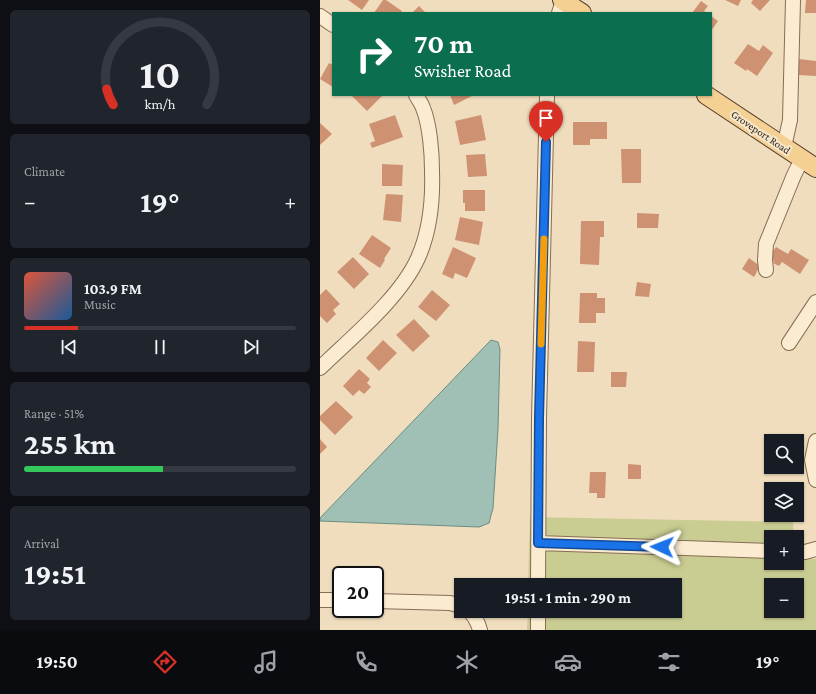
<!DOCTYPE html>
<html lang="en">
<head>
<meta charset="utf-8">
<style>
	body { margin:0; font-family:"Crimson Pro",serif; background:#20242c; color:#f1f3f6; height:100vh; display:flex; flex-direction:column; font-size:15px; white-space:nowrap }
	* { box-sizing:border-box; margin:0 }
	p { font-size:13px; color:#9ea1a6 }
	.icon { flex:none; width:22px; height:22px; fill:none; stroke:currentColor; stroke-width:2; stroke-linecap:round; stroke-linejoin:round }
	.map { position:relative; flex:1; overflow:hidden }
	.sheet { display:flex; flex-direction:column; gap:10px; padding:10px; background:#0d0f14; width:320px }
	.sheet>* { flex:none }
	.banner { position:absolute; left:12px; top:12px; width:380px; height:84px; border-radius:0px; box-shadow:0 1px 3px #0004; background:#0b6e4f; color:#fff; overflow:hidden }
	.fabs { position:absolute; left:444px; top:434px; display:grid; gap:8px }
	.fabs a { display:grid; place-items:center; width:40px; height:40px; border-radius:0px; background:#171b24; box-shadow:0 1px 3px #0004; font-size:20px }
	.speed { position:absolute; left:12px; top:566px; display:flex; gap:8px; font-size:20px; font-weight:700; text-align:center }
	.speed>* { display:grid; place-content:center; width:52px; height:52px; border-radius:50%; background:#171b24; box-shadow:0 1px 3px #0004; line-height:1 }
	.speed .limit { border:2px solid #111; border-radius:6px; background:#fff; color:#111 }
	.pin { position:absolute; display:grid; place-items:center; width:34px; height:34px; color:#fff; margin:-41px -17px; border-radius:50% 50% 50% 0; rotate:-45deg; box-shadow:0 0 4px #0007 }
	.pin .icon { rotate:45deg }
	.me { position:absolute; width:44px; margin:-22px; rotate:272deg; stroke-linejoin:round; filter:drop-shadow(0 0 3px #0008) }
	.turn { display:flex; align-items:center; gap:14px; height:84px; padding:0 16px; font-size:18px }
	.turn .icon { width:52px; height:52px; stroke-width:2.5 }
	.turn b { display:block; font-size:28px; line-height:34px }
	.big { font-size:30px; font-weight:700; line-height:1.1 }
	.sheet .card { flex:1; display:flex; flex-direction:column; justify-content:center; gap:6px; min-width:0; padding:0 14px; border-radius:6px; background:#20242c }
	.sheet .dial { align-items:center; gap:0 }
	.dial svg { height:104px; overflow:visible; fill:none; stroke:#363941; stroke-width:7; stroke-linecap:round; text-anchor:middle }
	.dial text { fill:#f1f3f6; stroke:none }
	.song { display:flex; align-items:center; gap:12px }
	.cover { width:48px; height:48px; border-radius:6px; background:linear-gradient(135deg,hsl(10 70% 55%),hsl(210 70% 35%)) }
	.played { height:4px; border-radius:2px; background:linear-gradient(90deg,#d93025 20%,#363941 20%) }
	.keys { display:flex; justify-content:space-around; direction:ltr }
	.heat { display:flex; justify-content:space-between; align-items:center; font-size:22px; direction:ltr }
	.charge { height:6px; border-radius:3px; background:linear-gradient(90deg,#34c759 51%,#363941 0) }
	.trip { position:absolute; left:134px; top:578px; width:228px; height:40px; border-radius:0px; background:#171b24; box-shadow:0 1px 3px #0004; font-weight:700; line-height:40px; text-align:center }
	.dock { display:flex; height:64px; justify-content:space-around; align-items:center; background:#090b0e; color:#9ea1a6 }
	.dock .icon { width:28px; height:28px }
	.dock .current { color:#d93025 }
	.dock b { font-size:18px; color:#f1f3f6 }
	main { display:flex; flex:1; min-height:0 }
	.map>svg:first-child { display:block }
	.green { fill:#cacd92; fill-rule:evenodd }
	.water { fill:#a1c0b5; stroke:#698e82 }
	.building { fill:#ce9272 }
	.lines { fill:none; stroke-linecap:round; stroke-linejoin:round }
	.minor-casing { stroke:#876d56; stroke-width:16 }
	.major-casing { stroke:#553c2b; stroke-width:20 }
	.minor { stroke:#faebd1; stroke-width:14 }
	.major { stroke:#f4d093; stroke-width:18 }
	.route-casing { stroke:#114b97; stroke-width:10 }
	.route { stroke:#1a73e8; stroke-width:7 }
	.slow { stroke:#f59e0b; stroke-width:7 }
	.labels { text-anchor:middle; stroke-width:4; stroke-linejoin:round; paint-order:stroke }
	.street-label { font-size:11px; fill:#36271b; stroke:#f6e8cd }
</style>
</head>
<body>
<main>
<section class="sheet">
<div class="card dial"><svg viewBox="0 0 100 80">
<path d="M14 69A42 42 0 1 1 86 69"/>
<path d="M14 69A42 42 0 0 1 9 57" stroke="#d93025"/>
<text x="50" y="56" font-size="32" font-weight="700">10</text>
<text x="50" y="72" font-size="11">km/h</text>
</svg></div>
<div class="card"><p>Climate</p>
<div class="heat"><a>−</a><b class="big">19°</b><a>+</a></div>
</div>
<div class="card">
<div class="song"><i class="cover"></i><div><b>103.9 FM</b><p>Music</p></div></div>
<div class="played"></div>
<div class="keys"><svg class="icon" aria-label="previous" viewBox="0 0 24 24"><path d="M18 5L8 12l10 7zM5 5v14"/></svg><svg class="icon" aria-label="pause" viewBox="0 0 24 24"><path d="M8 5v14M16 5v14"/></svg><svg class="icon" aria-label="next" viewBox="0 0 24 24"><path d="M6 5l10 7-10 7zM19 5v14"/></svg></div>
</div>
<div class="card"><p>Range · 51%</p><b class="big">255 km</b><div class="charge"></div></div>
<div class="card"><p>Arrival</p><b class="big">19:51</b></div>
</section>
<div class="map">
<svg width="496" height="630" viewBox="0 0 496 630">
	<rect width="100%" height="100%" fill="#efddbe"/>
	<path class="green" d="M210,517L473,522L474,537H451V563H477V558L496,559V630H207L208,611H355V585H208ZM451,585H477V611H451Z"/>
	<path class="water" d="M171,340L178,342L180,349L178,429L173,508L169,523L159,527L0,521V518Z"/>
	<path class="building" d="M28,0H49L42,10Z
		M63,0H66L82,11L81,13H54Z
		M405,0H421L418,6Z
		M433,0H450L440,11L431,3Z
		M486,0H496V13H485Z
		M381,1L388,6L384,11L387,13H372Z
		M99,6L106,13H92Z
		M391,16L398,21L391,31Z
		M428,44L439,51L443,45L453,53L437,76L427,69L426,71L414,63Z
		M479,59L496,61V76L478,75Z
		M9,63L13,65V87L0,79Z
		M31,95H61L62,96L47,111Z
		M130,95H154L134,105Z
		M75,115L83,137L52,148L50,143L55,141L49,124Z
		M161,115L166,140L140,145L135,121Z
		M253,122H287V139H270V145H253Z
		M0,123L12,134L0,145Z
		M301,149H321V183H302Z
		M165,154L167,176L148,177L146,155Z
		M62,164L83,165L82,186H62Z
		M143,190H165V211H145V203H143Z
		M66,194L83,195L81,222L63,220Z
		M317,213L339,214L338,228H317Z
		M140,217L163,222L159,245L135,240Z
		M261,221H284V237H280L279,265L260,264Z
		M52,235L71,248L64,259L65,260L60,268L39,254Z
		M133,247L156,258L147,278L135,273L133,279L122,274Z
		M456,247L468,254L471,249L489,260L480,274L462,262L459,266L453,263L454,261L449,257Z
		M33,257L49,274L34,289L17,272Z
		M429,258L440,266L434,277L422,269Z
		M317,282L331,284L329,297L315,296Z
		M6,289L20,304L13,310L16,314L7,323L0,316V295Z
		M112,290L130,305L116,321L98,307Z
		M260,293H277V298H285V313H276V323H259Z
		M94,319L110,336L93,352L76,335Z
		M63,340L77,353L59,371L46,358Z
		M258,341L275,342L274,372H257Z
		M39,369L50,379L47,383L51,387L44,394L39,390L33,396L23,386Z
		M291,372H307L306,387H291Z
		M16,401L33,417L15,435L0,420V416Z
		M0,439L7,447L0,454Z
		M308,464L321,465V479H308Z
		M270,472H286L285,498H277V493H269Z"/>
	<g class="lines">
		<defs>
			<path id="minor" d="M239,13L243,1
				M0,16L13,25
				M464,147L470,120L473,0
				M446,270L445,260L446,244L474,175L482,159
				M469,343L496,302
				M0,368C32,337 80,298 98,258C110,231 113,200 112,171C112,154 110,125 103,108C102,104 98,99 96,95
				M496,441L492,460L496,480
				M218,543L451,551
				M477,552H485L496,549
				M218,585L219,418L227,95
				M0,600H21
				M55,601L130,603L141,606
				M149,611C155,616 158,623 160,630
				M218,630V611"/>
			<path id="major" d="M242,0L262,13
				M386,95L496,168"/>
		</defs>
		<use href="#minor" class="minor-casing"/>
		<use href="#major" class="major-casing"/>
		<use href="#minor" class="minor"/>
		<use href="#major" class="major"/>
	</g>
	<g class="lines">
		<defs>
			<path id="route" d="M226,142L219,418L218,543L342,547"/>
		</defs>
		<use href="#route" class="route-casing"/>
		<use href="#route" class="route"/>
		<path class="slow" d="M221,344L224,239"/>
	</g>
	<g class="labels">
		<g class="street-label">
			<text transform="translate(441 132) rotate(34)" y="4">Groveport Road</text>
		</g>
	</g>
</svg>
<div class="fabs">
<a><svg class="icon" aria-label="search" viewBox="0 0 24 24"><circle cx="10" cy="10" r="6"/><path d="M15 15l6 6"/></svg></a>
<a><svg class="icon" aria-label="layers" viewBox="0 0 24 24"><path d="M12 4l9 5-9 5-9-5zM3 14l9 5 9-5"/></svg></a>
<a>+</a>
<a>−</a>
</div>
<div class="speed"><div class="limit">20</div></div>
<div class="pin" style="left:226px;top:142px;background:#d93025"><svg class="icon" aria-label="arrive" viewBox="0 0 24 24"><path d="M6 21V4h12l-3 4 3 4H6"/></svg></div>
<svg class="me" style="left:342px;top:547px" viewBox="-20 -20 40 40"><path d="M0-17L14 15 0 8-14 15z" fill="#1a73e8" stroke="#fff" stroke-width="4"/></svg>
<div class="trip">19:51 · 1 min · 290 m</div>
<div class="banner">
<div class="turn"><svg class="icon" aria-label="right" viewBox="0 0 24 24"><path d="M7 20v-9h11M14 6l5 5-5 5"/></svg><div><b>70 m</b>Swisher Road</div></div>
</div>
</div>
</main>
<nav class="dock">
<b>19:50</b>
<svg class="icon current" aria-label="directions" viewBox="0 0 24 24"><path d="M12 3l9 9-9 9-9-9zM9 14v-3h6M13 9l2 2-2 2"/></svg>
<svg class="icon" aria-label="music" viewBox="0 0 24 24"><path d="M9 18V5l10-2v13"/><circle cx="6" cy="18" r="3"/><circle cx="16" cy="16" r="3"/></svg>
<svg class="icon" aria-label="phone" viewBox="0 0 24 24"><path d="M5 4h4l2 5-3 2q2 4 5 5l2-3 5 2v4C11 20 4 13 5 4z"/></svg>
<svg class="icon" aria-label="climate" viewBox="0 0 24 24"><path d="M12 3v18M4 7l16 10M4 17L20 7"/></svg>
<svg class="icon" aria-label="car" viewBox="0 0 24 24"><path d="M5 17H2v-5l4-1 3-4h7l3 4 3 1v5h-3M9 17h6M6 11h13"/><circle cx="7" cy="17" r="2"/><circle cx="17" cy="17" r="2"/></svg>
<svg class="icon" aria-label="filters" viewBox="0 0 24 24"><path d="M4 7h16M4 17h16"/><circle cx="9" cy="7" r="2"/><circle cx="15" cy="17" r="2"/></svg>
<b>19°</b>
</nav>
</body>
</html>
